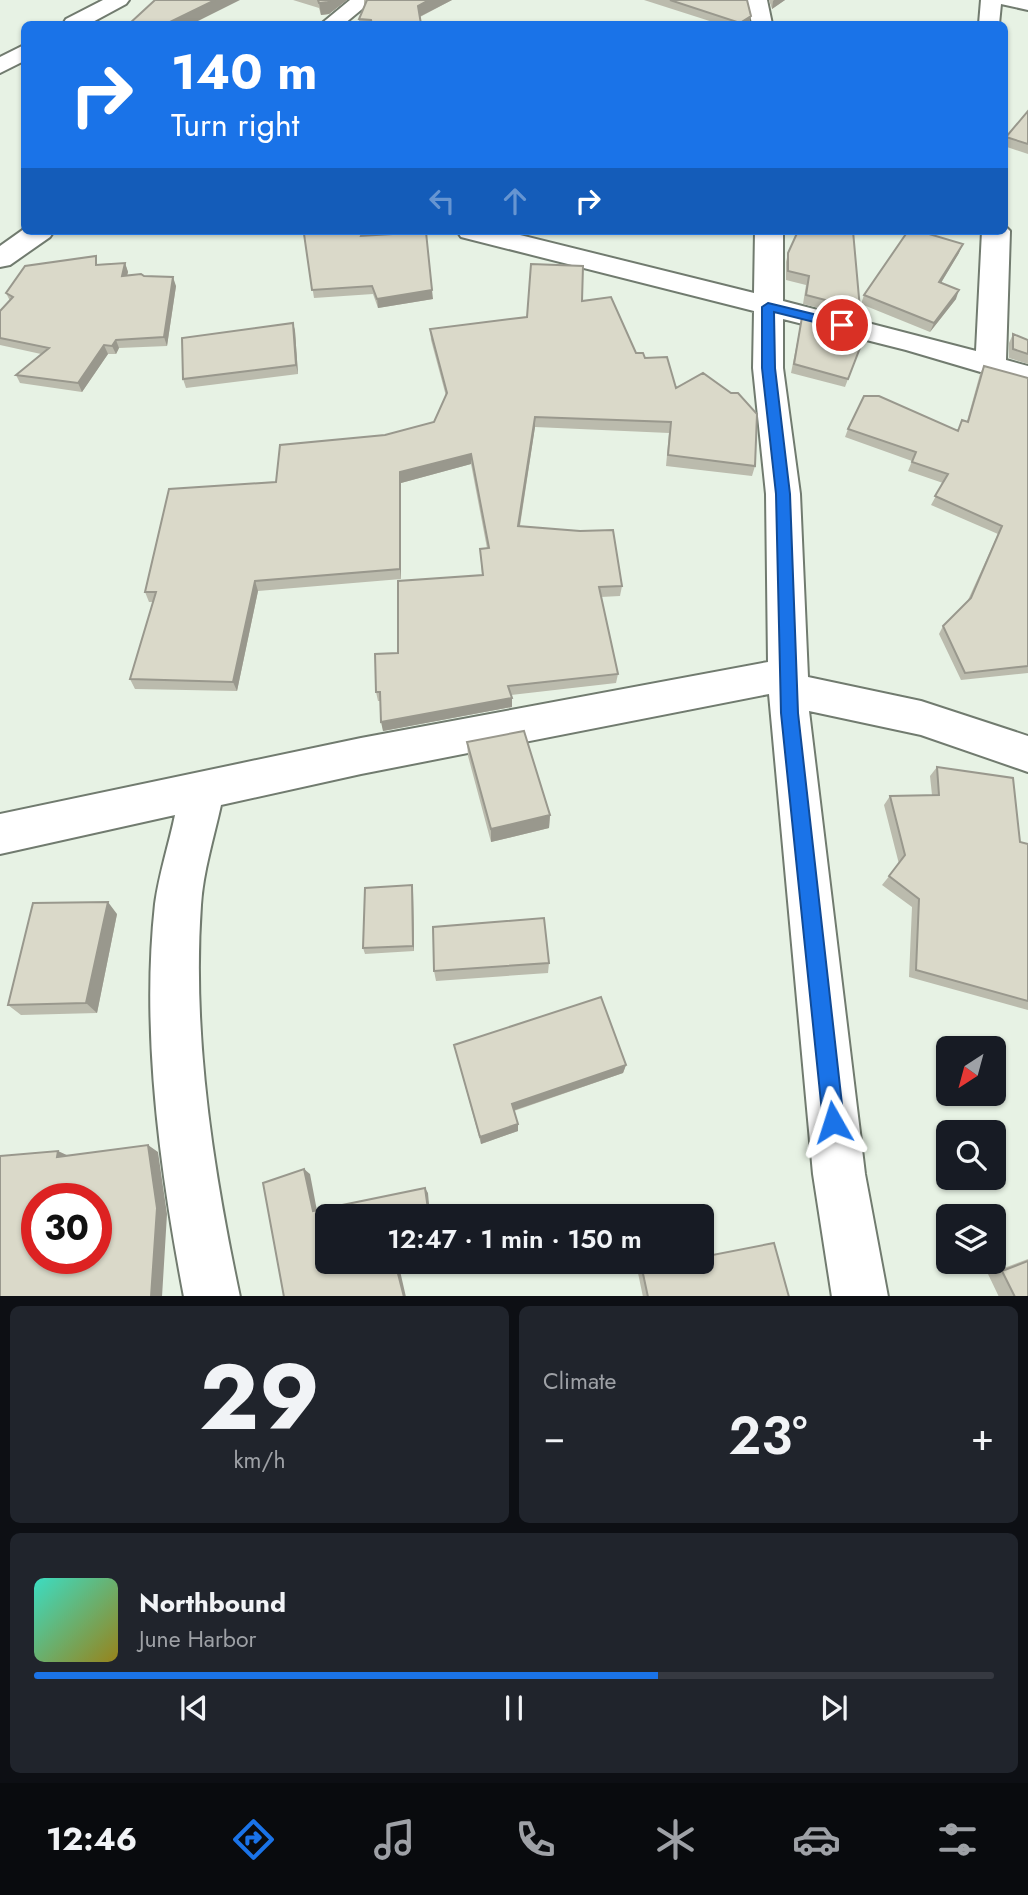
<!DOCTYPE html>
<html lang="en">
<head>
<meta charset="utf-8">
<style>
	body { margin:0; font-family:Jost,sans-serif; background:#20242c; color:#f1f3f6; height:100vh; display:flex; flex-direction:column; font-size:26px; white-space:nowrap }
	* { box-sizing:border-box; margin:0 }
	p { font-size:23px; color:#9ea1a6 }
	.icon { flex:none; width:38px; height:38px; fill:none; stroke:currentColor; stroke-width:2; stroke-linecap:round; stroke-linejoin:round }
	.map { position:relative; height:1296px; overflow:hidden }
	.sheet { display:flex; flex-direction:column; gap:10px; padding:10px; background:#0d0f14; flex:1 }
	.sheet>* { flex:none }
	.banner { position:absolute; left:21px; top:21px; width:987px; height:214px; border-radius:10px; box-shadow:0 2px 5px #0004; background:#1a73e8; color:#fff; overflow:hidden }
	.needle { width:46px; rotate:216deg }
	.fabs { position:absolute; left:936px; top:1036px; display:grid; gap:14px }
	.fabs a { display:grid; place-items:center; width:70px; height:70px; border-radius:10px; background:#171b24; box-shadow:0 2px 5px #0004; font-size:35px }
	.speed { position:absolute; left:21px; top:1183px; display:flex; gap:14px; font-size:35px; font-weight:700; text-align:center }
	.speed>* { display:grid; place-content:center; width:91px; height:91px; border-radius:50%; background:#171b24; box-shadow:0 2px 5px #0004; line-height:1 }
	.speed .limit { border:10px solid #d22; background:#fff; color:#111 }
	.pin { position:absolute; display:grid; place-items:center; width:60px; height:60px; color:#fff; margin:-30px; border:4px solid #fff; border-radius:50%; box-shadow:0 2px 7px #0007 }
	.me { position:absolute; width:77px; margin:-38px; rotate:354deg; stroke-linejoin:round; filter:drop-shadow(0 0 5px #0008) }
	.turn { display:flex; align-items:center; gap:24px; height:147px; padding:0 35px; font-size:32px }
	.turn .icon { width:91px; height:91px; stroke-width:2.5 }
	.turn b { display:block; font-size:49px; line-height:60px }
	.lanes { display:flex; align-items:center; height:66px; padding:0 35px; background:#0003; justify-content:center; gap:35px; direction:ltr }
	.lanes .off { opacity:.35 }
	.big { font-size:52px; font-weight:600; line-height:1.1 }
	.sheet .card { flex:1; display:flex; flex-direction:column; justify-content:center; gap:10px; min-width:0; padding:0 24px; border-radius:10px; background:#20242c }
	.sheet .dial { align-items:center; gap:0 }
	.dial b { font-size:91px; line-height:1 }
	.song { display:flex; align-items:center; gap:21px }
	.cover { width:84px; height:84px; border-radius:10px; background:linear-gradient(135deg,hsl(170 70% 55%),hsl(50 70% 35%)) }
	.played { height:7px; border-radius:4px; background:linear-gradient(90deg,#1a73e8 65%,#363941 65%) }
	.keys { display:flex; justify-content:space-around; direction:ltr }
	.heat { display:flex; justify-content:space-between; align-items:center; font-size:38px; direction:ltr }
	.sheet .tiles { flex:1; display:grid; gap:10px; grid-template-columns:1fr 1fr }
	.card:last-child { grid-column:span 2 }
	.trip { position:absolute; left:315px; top:1204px; width:399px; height:70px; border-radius:10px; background:#171b24; box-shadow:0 2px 5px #0004; font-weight:600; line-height:70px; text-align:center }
	.tab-bar { display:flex; height:112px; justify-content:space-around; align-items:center; background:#090b0e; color:#9ea1a6 }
	.tab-bar .icon { width:49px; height:49px }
	.tab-bar .current { color:#1a73e8 }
	.tab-bar b { font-size:32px; color:#f1f3f6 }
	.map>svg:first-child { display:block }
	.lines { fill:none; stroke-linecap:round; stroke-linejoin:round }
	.minor-casing { stroke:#717b6f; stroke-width:4 }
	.minor { fill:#fff; fill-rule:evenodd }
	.wall { fill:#bbbbad }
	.shaded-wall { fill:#99988d }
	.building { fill:#dad9c9; stroke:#99988d; stroke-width:2; fill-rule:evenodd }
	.route { fill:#1a73e8; stroke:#114b97; stroke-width:2 }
</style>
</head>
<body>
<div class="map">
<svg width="1028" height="1297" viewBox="0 0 1028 1297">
	<rect width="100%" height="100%" fill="#e7f2e4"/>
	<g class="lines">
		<defs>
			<path id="minor" d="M103,0H129L126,4L89,24H63L66,19Z
				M350,0H373L344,24H321Z
				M747,0H767L772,24H752Z
				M981,0H1028V10L1001,4L999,24H979Z
				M24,45V61L0,73V57Z
				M1004,225L1010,231L1006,360L1028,366V386L906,350L783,319V368L800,494L808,677L921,701L1028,736V772L921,735L809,711L865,1174L888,1297H832L813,1174L769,694L361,774L221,805C214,837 203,872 201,905C192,1036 213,1169 240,1297H184C160,1171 141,1031 155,904C159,874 169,844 175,815L0,854V814L361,738L768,662L766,494L753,368L754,311L461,237L457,231H504L754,293L755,231H783V301L976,351L982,231H1004Z
				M24,229L54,231L50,237L10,265L0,267V246Z"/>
		</defs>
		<use href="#minor" class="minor-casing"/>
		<use href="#minor" class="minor"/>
	</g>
	<path class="wall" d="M293,0H347L329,14L321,15L319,8Z
		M364,0H452L420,17L421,24H359V19L364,7Z
		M644,0H747L751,16L749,24H719Z
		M769,0H785L772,9Z
		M1028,111V154L1004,146L1006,137Z
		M337,231H365L366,235L433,299L378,308L373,294L314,298L304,234Z
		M788,253L860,309L858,318L803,304L806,285L786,280V262Z
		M959,253L941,283L956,299L930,332L861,304L864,295Z
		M125,263L128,272L127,275L144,276L176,286L167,346L119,348L116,354H108L82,392L20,383L16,375L41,354L0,345V311L10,301L6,293L99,264Z
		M582,301L636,353L645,358L676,388L755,466L752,476L666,466L669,433L535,427L520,526L622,586L620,596L601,597L618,674L616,683L511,695L512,707L383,731L381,701H378L376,692L398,653L482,575L480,549L487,548L471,464L401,483V579L258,591L237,691L135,689L130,679L153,602H149L145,592L276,482L385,435L434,422L446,396L431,340L430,329L527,317Z
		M802,317L863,340L845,387L791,373Z
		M293,323L295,331L298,374L186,388L183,379Z
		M1013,334L1028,340V364L1009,358V343Z
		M984,366L1028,378V673L961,680L939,634L943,626L968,600L998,534L931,505L943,483L908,471L912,461L845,437L848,429L958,431L967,421L980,374Z
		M467,742L550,815L549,828L491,842L468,756Z
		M937,767L1020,842L1028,844V1010L909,977L912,907L882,885L899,864L884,805L890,796L932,795L930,776Z
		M413,891L414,951L365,954L363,948Z
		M117,914L97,1013L21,1015L8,1005Z
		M549,963L548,973L436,981L434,971Z
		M454,1045L626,1065L623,1073L514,1111L518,1124V1131L481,1144Z
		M1028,1259V1297H999L988,1274Z
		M642,1269L789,1297H643L638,1273Z"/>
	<path class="shaded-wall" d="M215,0H240L192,24H166Z
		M330,0H347L329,14L321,15L319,3Z
		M429,0H452L419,17L418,6Z
		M774,0H785L772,9L773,1Z
		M751,16L749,24H740V23Z
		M963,244L959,253L936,291L939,282Z
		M125,263L128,272L125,284L122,276Z
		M173,277L176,286L167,346L164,337Z
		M432,290L433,299L378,308L377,299Z
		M959,290L956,299L930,332L934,323Z
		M293,323L295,331L298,374L296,365Z
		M116,340L119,348L116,354L112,346Z
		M104,345L108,354L82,392L78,383Z
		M535,417V427L518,536V526Z
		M471,454V464L401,483V579L400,569V472Z
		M255,581L258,591L237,691L233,682Z
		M512,698V707L383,731L381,722Z
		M550,815L549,828L491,842V829Z
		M412,885L413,891L414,951L413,946Z
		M108,902L117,914L97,1013L86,1003Z
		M626,1065L623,1073L512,1111V1104Z
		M518,1124V1131L481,1144L480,1137Z
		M148,1145L158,1152L167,1214L162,1297H151Z
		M58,1151L71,1157H57Z
		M304,1169L310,1174L318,1216L313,1211Z
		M425,1188L428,1193L430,1216H429Z
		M395,1262H400H398L406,1297H404Z"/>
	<path class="building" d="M155,0H215L166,24H129Z
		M318,0H330L328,2L319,3Z
		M367,0H429L418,6L421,24H372L371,20L359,19Z
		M670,0H747L751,16L740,23Z
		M1028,111V144L1006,137Z
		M337,231H363L361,236L426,232L432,290L377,299L372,286L312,290L304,234Z
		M798,231H853L860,309L806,295L809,276L788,271V253Z
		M908,231H919L963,244L939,282L959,290L934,323L864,295Z
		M96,256V265L125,263L122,276L141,274L144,276L173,277L164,337L116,340L112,346L104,345L78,383L16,375L49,348L0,338V311L13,297L6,293L25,266Z
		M531,264L583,266L582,301L611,297L636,353H643L645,358L667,357L676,388L703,373L731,393H738L757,414L755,466L668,455L671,422L535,417L518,526L580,531L613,530L622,586L599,587L618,674L508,686L512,698L381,722L380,692H376L375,654L398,653V581L483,575L480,549L489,548L471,454L400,472V569L255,581L233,682L130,679L156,592H145L169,489L276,482L280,445L385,435L434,422L447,393L430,329L527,317Z
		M802,317L863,332V340L848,379L794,364Z
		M293,323L296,365L183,379L182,338Z
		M1013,334L1028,340V354L1013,349Z
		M984,366L1028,378V666L965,673L943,626L971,598L1002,526L935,496L948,474L912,462L916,452L848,429L864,396H879L958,431L962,420L968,422Z
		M524,731L550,815L491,829L467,742Z
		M937,767L1013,778L1020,842L1028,844V1001L916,970L919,899L889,876L905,855L890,796L939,795Z
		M412,885L413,946L363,948L365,888Z
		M108,902L86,1003L8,1005L33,903Z
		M544,918L549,963L434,971L433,927Z
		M601,997L626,1065L512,1104L518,1124L480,1137L454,1045Z
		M148,1145L157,1208L151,1297H0V1156L58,1151L57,1157ZM37,1199H96V1258H37Z
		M304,1169L313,1211L425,1188L429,1216H327V1262H395L404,1297H284L263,1183Z
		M774,1243L789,1297H648L642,1269L679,1262H702V1257Z
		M1028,1261V1297H1015L1002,1271Z"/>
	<path class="route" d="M768,303L846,322L848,325L842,329L774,312L775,368L790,494L798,713L844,1122L841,1129L833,1132L826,1129L823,1122L781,713L776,494L762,368V307Z"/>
</svg>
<div class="fabs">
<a><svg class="needle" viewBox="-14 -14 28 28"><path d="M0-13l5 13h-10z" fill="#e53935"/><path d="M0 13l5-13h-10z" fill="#9ea1a6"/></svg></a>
<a><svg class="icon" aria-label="search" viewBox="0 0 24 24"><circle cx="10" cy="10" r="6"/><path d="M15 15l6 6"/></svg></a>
<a><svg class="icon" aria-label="layers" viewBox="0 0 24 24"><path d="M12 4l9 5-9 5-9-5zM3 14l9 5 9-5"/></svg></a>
</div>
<div class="speed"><div class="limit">30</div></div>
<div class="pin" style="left:842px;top:325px;background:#d93025"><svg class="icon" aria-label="arrive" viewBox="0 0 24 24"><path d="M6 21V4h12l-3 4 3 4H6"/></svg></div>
<svg class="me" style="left:833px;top:1122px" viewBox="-20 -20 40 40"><path d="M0-17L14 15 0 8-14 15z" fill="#1a73e8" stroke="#fff" stroke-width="4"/></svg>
<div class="trip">12:47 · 1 min · 150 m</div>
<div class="banner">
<div class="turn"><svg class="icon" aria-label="right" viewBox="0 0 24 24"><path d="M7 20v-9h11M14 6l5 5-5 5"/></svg><div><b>140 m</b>Turn right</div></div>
<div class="lanes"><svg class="icon off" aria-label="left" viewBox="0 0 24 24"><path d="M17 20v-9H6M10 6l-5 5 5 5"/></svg><svg class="icon off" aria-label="ahead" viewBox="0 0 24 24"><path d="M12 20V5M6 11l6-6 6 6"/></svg><svg class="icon" aria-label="right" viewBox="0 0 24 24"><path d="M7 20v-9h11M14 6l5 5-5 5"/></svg></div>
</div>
</div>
<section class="sheet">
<div class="tiles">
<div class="card dial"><b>29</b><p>km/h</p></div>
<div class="card"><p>Climate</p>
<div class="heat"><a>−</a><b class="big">23°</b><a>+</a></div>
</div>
<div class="card">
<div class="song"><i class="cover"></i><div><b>Northbound</b><p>June Harbor</p></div></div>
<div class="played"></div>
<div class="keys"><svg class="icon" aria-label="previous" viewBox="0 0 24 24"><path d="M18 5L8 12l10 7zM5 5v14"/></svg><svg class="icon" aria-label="pause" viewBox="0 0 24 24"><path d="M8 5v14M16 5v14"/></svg><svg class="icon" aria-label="next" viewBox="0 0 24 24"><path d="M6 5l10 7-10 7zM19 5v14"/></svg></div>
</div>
</div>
</section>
<nav class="tab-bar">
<b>12:46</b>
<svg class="icon current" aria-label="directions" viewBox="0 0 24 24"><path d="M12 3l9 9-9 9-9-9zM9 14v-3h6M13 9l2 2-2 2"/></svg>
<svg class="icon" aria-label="music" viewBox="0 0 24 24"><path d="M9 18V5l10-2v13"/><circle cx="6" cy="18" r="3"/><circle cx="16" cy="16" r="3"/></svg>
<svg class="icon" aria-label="phone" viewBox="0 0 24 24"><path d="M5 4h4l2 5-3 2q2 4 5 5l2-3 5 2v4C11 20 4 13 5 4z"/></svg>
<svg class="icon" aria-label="climate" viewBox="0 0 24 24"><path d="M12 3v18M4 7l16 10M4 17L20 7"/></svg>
<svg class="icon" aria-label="car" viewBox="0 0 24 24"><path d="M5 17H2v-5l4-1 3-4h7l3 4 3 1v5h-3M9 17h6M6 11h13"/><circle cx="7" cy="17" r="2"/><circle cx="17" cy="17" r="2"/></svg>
<svg class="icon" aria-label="filters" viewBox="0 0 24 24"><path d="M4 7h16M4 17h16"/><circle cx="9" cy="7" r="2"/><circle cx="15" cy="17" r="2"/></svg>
</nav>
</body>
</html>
